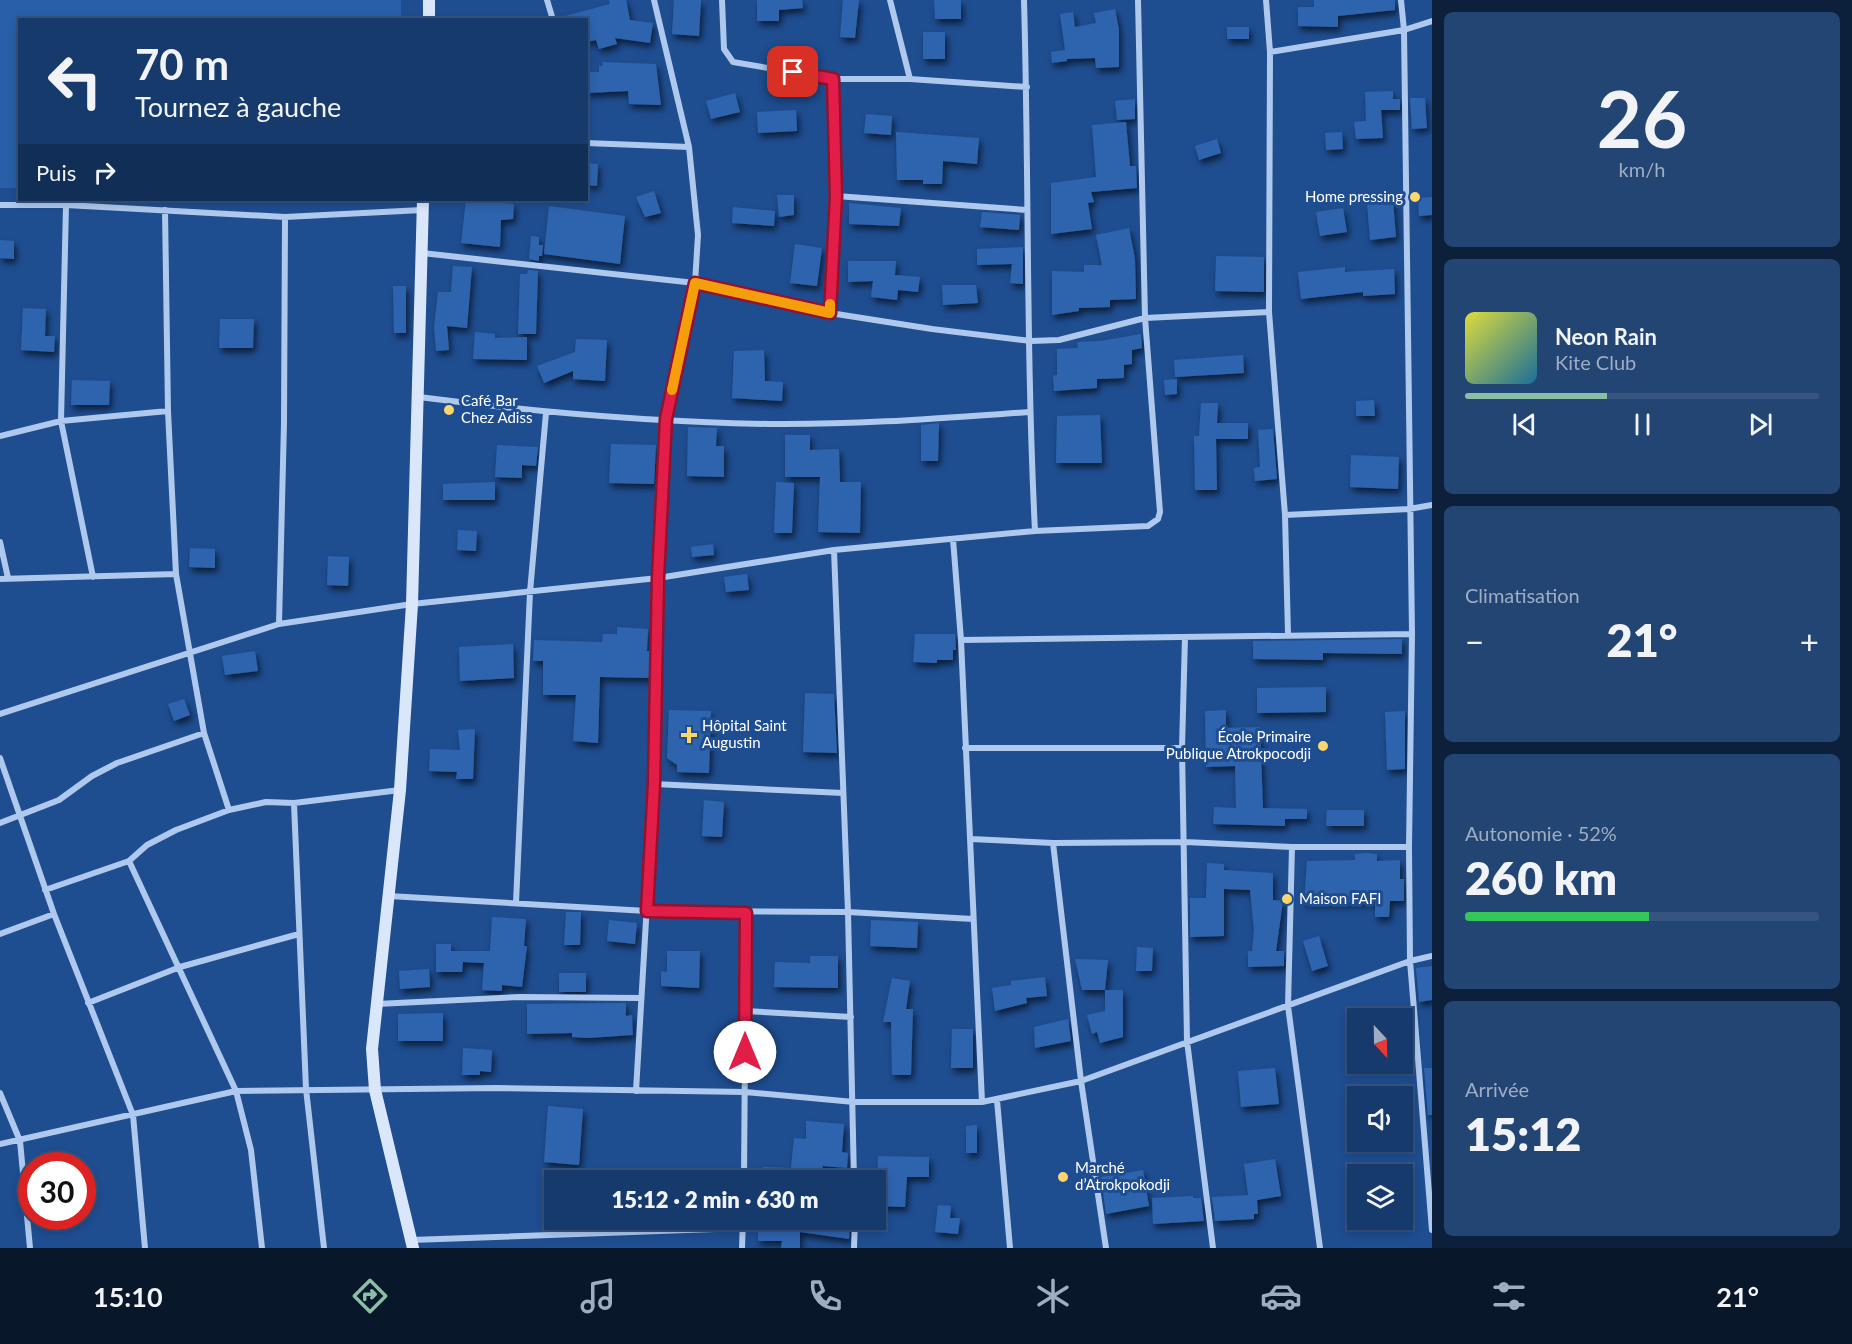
<!DOCTYPE html>
<html lang="fr">
<head>
<meta charset="utf-8">
<style>
	body { margin:0; font-family:Lato,sans-serif; background:#234574; color:#f1f3f6; height:100vh; display:flex; flex-direction:column; font-size:22px; white-space:nowrap }
	* { box-sizing:border-box; margin:0 }
	p { font-size:20px; color:#9eadc2 }
	.icon { flex:none; width:33px; height:33px; fill:none; stroke:currentColor; stroke-width:2; stroke-linecap:round; stroke-linejoin:round }
	.map { position:relative; flex:1; overflow:hidden }
	.sheet { display:flex; flex-direction:column; gap:12px; padding:12px; background:#0c203b; width:420px }
	.sheet>* { flex:none }
	.guide { position:absolute; left:18px; top:18px; width:570px; height:183px; border-radius:0px; box-shadow:0 3px 9px #0003,0 0 0 2px #35547f; background:#163a6c; color:#f1f3f6; overflow:hidden }
	.needle { width:39px; rotate:158deg }
	.buttons { position:absolute; left:1347px; top:1008px; display:grid; gap:12px }
	.buttons a { display:grid; place-items:center; width:66px; height:66px; border-radius:0px; background:#163a6c; box-shadow:0 3px 9px #0003,0 0 0 2px #35547f; font-size:30px }
	.speed { position:absolute; left:18px; top:1152px; display:flex; gap:12px; font-size:30px; font-weight:700; text-align:center }
	.speed>* { display:grid; place-content:center; width:78px; height:78px; border-radius:50%; background:#163a6c; box-shadow:0 3px 9px #0003,0 0 0 2px #35547f; line-height:1 }
	.speed .limit { border:9px solid #d22; background:#fff; color:#111 }
	.pin { position:absolute; display:grid; place-items:center; width:51px; height:51px; color:#fff; margin:-26px; border-radius:12px; box-shadow:0 3px 9px #0006 }
	.me { position:absolute; width:66px; margin:-33px; rotate:0deg; stroke-linejoin:round; filter:drop-shadow(0 0 4px #0008) }
	.turn { display:flex; align-items:center; gap:21px; height:126px; padding:0 18px; font-size:27px }
	.turn .icon { width:78px; height:78px; stroke-width:2.5 }
	.turn b { display:block; font-size:42px; line-height:51px }
	.then { display:flex; align-items:center; height:57px; padding:0 18px; background:#0003; gap:12px; font-size:22px }
	.big { font-size:45px; font-weight:800; line-height:1.1 }
	.sheet .tile { flex:1; display:flex; flex-direction:column; justify-content:center; gap:9px; min-width:0; padding:0 21px; border-radius:9px; background:#234574 }
	.sheet .dial { align-items:center; gap:0 }
	.dial b { font-size:78px; line-height:1 }
	.song { display:flex; align-items:center; gap:18px }
	.cover { width:72px; height:72px; border-radius:9px; background:linear-gradient(135deg,hsl(60 70% 55%),hsl(200 70% 35%)) }
	.played { height:6px; border-radius:3px; background:linear-gradient(90deg,#8abfa5 40%,#35547f 40%) }
	.keys { display:flex; justify-content:space-around; direction:ltr }
	.heat { display:flex; justify-content:space-between; align-items:center; font-size:33px; direction:ltr }
	.charge { height:9px; border-radius:4px; background:linear-gradient(90deg,#34c759 52%,#35547f 0) }
	.trip { position:absolute; left:544px; top:1170px; width:342px; height:60px; border-radius:0px; background:#163a6c; box-shadow:0 3px 9px #0003,0 0 0 2px #35547f; font-weight:800; line-height:60px; text-align:center }
	.menu { display:flex; height:96px; justify-content:space-around; align-items:center; background:#09172b; color:#9eadc2 }
	.menu .icon { width:42px; height:42px }
	.menu .on { color:#8abfa5 }
	.menu b { font-size:27px; color:#f1f3f6 }
	main { display:flex; flex:1; min-height:0 }
	.map>svg:first-child { display:block }
	.green { fill:#285fa8 }
	.building { fill:#2e64ad; filter:url(#shadow) }
	.lines { fill:none; stroke-linecap:round; stroke-linejoin:round }
	.minor { stroke:#aec9ed; stroke-width:6 }
	.secondary { stroke:#dae7fa; stroke-width:12 }
	.route-casing { stroke:#92132f; stroke-width:15 }
	.route { stroke:#e11d48; stroke-width:10 }
	.slow { stroke:#f59e0b; stroke-width:10 }
	.poi-dot { fill:#fcd66d; stroke:#1e4d90; stroke-width:2 }
	.labels { text-anchor:middle; stroke-width:6; stroke-linejoin:round; paint-order:stroke }
	.poi-label { font-size:15px; fill:#fff; stroke:#1e4d90; text-anchor:start }
</style>
</head>
<body>
<main>
<div class="map">
<svg width="1432" height="1248" viewBox="0 0 1432 1248">
	<defs>
		<filter id="shadow"><feDropShadow dx="2.5" dy="4.5" stdDeviation="3" flood-color="#0009"/></filter>
	</defs>
	<rect width="100%" height="100%" fill="#1e4d90"/>
	<path class="green" d="M0,0H401V19L20,20L19,188H0Z"/>
	<path class="building" d="M609,0H626L630,20L653,23L650,43L615,38L617,44L599,49L596,40L586,42V20H566L565,16L610,4Z
		M674,0H701L699,36L672,34Z
		M757,0H802L803,8L779,10V21H757Z
		M843,0H859L855,38L840,37Z
		M934,0H961V19H935Z
		M1314,0H1395V10L1338,16V27L1298,26V7H1314Z
		M1115,9L1119,30V67L1096,68L1095,58L1067,59V61L1052,63L1051,52L1065,50L1060,14L1073,12L1075,27L1096,23L1094,13Z
		M1227,27H1249V39H1227Z
		M923,32H945V59H923Z
		M602,62L656,64L661,105L629,104L628,91L587,93L586,72H599V66H603Z
		M1393,91V99H1400V110H1381L1383,138L1356,139L1354,122L1366,121L1365,92Z
		M735,93L740,112L711,119L706,101Z
		M1410,98H1425L1427,128L1412,129Z
		M1135,99V119L1117,120L1115,101Z
		M796,110L797,131L758,133L757,112Z
		M866,114L892,116L891,135L864,133Z
		M1126,122L1130,166H1136L1137,188L1091,192L1094,202L1088,203L1092,229L1051,234V183L1096,177L1092,125Z
		M896,132L979,138L977,164L943,161L942,184H923V180H897Z
		M1342,132L1343,149L1326,150L1325,133Z
		M1217,139L1221,153L1199,160L1195,146Z
		M586,163L598,164L597,186L586,185Z
		M654,191L661,213L645,217L636,197Z
		M777,195H794V215L779,217Z
		M1432,197V215L1419,216L1418,198Z
		M466,200L514,204L513,219L501,220L500,247L461,243Z
		M1393,200L1396,237L1370,240L1367,203Z
		M849,203L901,208L899,226L849,224Z
		M549,206L625,216L620,264L544,254Z
		M733,207L775,211L774,226L732,223Z
		M1343,208L1347,232L1320,236L1316,212Z
		M982,212L1020,215L1019,230L980,227Z
		M1129,228L1135,259L1136,299L1110,300V307L1079,308V311L1052,315V271L1084,272V265H1102L1096,235Z
		M531,236L539,237V245H543L542,256H539V261L529,259Z
		M0,240L14,241V259L0,258Z
		M795,244L822,248L817,286L790,283Z
		M1023,247V284L1010,283L1012,264L977,265V249Z
		M1216,256L1264,257V292L1215,291Z
		M848,261H896L895,275L920,277L918,292L898,290L897,300L871,297L873,281L848,282Z
		M453,266L472,267L467,328L447,326L449,350L436,351L434,328L438,292H451Z
		M1345,267V272L1394,269L1395,294L1363,296V292L1301,299L1298,272Z
		M528,270L538,271L536,334H518L520,274H527Z
		M942,285H976L978,303L943,305Z
		M393,286H406V333H394Z
		M23,308L46,309L45,336H55L54,352L21,350Z
		M220,319H254L253,348H219Z
		M475,332L495,334V338L527,337V360L473,359Z
		M1141,334L1142,348L1132,350V364L1124,365V378L1097,379V388L1054,391L1053,376L1057,375V349L1078,348L1077,342L1100,341Z
		M576,339L607,340L605,381L573,379V371L544,383L537,366L575,352Z
		M764,350L765,381L783,382L782,401L732,398L734,351Z
		M1243,355L1244,373L1175,377L1174,360Z
		M1177,379V394L1165,395L1164,380Z
		M72,380L110,381L109,405H71Z
		M1374,400L1375,416H1356V401Z
		M1201,403H1218L1217,423H1248V439H1216L1217,490H1195L1194,436H1199Z
		M1100,415L1102,463H1056L1057,416Z
		M939,423L938,461H921V425Z
		M688,427L717,428L716,446H724V477L687,476Z
		M1273,429L1277,479L1255,481L1254,468L1260,467L1258,430Z
		M785,435H810V450L839,449L840,482H861L860,533L818,532L820,477H785Z
		M611,444L656,445L654,484L609,483Z
		M497,445L538,447L536,466L522,465V478L495,477Z
		M1351,455L1399,457L1398,489L1350,487Z
		M495,482V500H443V484Z
		M776,482L794,483L792,533H774Z
		M458,530L477,531L476,551L457,550Z
		M713,544L714,555L692,557L691,547Z
		M190,548L215,549V568L189,567Z
		M328,556L349,557L348,586L327,585Z
		M747,574L749,590L726,592L724,577Z
		M617,627L648,629L647,651H651V678L600,677L598,743L573,741L576,695H543V661H533L534,640L602,642L603,634H617Z
		M915,634H955L956,650H953V660H937V663L913,662Z
		M1402,639V654L1323,653V660L1253,659V641Z
		M513,644L514,678L460,681L459,647Z
		M255,651L258,671L225,675L222,656Z
		M1326,687V712L1257,713V688Z
		M805,693L834,694L837,753L803,752Z
		M184,699L190,715L174,721L168,704Z
		M669,710L711,711L709,773L677,772V765L667,758Z
		M1226,710V728L1260,727L1263,808L1307,809V819H1285V826L1213,824L1214,807L1236,808L1235,766L1206,767L1205,711Z
		M1405,711V769L1387,770L1385,712Z
		M475,729L473,779H456L457,772L429,771L430,749L460,750L458,730Z
		M704,800L724,802L722,837L702,836Z
		M1327,810H1364V826H1326Z
		M1366,853L1377,854V861L1400,860V879H1404V901H1390L1389,917H1375V902L1304,903L1307,861L1355,860V854Z
		M1207,863L1224,864V870L1273,873V900L1283,901L1276,951H1284V966L1248,967V951H1252L1254,930L1250,890L1224,889V936L1190,937V898H1206Z
		M566,912H581L580,945H564Z
		M492,917L526,919L524,946H527L522,987L502,985V991L482,990L484,963L463,962L462,972H436V944H451V951H490Z
		M609,920L637,923L635,944L607,941Z
		M871,920L918,922L917,948L870,946Z
		M1319,936L1328,966L1312,971L1303,941Z
		M1137,947L1153,948L1152,971H1136Z
		M667,951H700L699,988L661,986V971L667,972Z
		M810,956H838V988L774,987L775,962L810,963Z
		M1075,959L1108,960L1105,990H1082Z
		M1432,966V1000L1419,1002L1416,968Z
		M429,969L430,987L400,989L399,971Z
		M559,973H586V992H559Z
		M1045,977L1047,996L1026,998L1027,1003L995,1011L992,988L1011,985V981Z
		M892,978L910,981L906,1009H913L911,1075H892L891,1022H883Z
		M1105,990H1123V1037L1100,1043L1097,1032L1092,1034L1087,1015L1105,1011Z
		M626,1003V1016L632,1015L633,1035L588,1038L572,1037V1033L527,1034V1004Z
		M443,1013V1041H398V1014Z
		M1068,1019L1071,1041L1035,1048L1034,1027Z
		M952,1029H973V1068H951Z
		M463,1048L492,1050L491,1072L480,1071V1075H462Z
		M1275,1068L1279,1104L1241,1107L1238,1071Z
		M1424,1068H1432V1115H1428Z
		M548,1106L583,1109L579,1165L544,1162Z
		M806,1121L844,1124L842,1152L848,1153L847,1168L823,1166L821,1180H763V1167L791,1168L794,1138L806,1139Z
		M977,1125V1153H966V1126Z
		M878,1156L929,1157V1177H907L905,1207L876,1206Z
		M1275,1159L1281,1196L1257,1200L1258,1214H1254V1219L1215,1221L1212,1197L1248,1195L1244,1164Z
		M1143,1170L1149,1206L1106,1214L1101,1177Z
		M1193,1196V1198H1201L1204,1221L1153,1224L1152,1198Z
		M938,1205L951,1206L950,1218H960L958,1234L935,1232Z
		M764,1220H850L849,1239L800,1232V1248H781L782,1241H758V1230H763Z"/>
	<g class="lines">
		<path class="minor" d="M547,0L553,20
			M722,0L724,49L733,62L833,79H910L1027,87
			M890,0L910,79
			M1024,0C1029,177 1026,354 1035,531
			M1266,0L1270,52L1269,312L1285,515L1288,634
			M1401,0L1404,30L1412,634L1409,847L1410,961L1432,1230
			M1270,52L1404,30L1432,21
			M586,143L689,147
			M836,196L1027,210
			M0,205H66L285,217L422,210
			M66,205L61,421L93,577
			M165,210L168,411L176,574L204,733L229,810
			M422,253L695,283L830,313L932,329L1031,341L1059,340L1145,318L1269,312
			M830,313L836,196L833,79
			M419,397C535,412 652,422 769,424C856,425 943,418 1029,412
			M0,436L61,421L168,411
			M1285,515L1409,509L1432,505
			M953,539L961,640L982,1102
			M0,542L8,578
			M834,550L848,912L854,1180
			M0,579L176,574
			M279,624L284,423L285,217
			M1185,637L1182,748L1187,1041L1213,1248
			M961,640L1412,634
			M0,714L279,624L412,604L658,578L834,550L1035,531L1148,526L1158,519L1160,512L1145,318L1138,0
			M965,748H1182
			M0,758L54,914L133,1115L145,1248
			M654,784L843,793
			M294,803L306,1089L324,1248
			M0,823L59,800L92,776L117,763L204,733
			M971,839L1053,843L1185,842L1292,847H1409
			M1053,843L1081,1081L1106,1248
			M1292,847L1288,1006L1320,1248
			M129,861L236,1091L251,1150L262,1248
			M45,890L129,861L147,845L176,830L229,810L266,802L294,803L400,790
			M389,896L647,911L848,912L973,919
			M516,903L530,592L546,413
			M0,934L54,914
			M88,1003L180,967L299,934
			M377,1004L520,997L640,998
			M745,1011L851,1017
			M636,1091L654,784L658,578L666,419L695,283L698,235L689,147L654,0
			M0,1093L20,1141L30,1248
			M997,1100L1010,1248
			M0,1144L236,1091L497,1088L745,1092L854,1102H982L1081,1081L1410,961L1432,956
			M744,1180L746,913
			M411,1240L743,1228
			M742,1248L743,1220
			M854,1248L855,1220"/>
		<path class="secondary" d="M429,20V0
			M413,1248L375,1090L372,1049L400,790L412,604L423,200"/>
	</g>
	<g class="lines">
		<defs>
			<path id="route" d="M745,1052L746,913L647,911L654,784L658,578L666,419L695,283L830,313L836,196L833,79L793,72"/>
		</defs>
		<use href="#route" class="route-casing"/>
		<use href="#route" class="route"/>
		<path class="slow" d="M672,390L695,283L830,313V304"/>
	</g>
	<g class="poi-dot">
		<circle cx="1415" cy="197" r="6"/>
		<circle cx="449" cy="410" r="6"/>
		<path d="M686 726h6v6h6v6h-6v6h-6v-6h-6v-6h6z"/>
		<circle cx="1323" cy="746" r="6"/>
		<circle cx="1287" cy="899" r="6"/>
		<circle cx="1063" cy="1177" r="6"/>
	</g>
	<g class="labels">
		<g class="poi-label">
			<text x="1403" y="202" text-anchor="end">Home pressing</text>
			<text x="461" y="406">Café Bar<tspan x="461" dy="17">Chez Adiss</tspan></text>
			<text x="702" y="731">Hôpital Saint<tspan x="702" dy="17">Augustin</tspan></text>
			<text x="1311" y="742" text-anchor="end">École Primaire<tspan x="1311" dy="17">Publique Atrokpocodji</tspan></text>
			<text x="1299" y="904">Maison FAFI</text>
			<text x="1075" y="1173">Marché<tspan x="1075" dy="17">d’Atrokpokodji</tspan></text>
		</g>
	</g>
</svg>
<div class="buttons">
<a><svg class="needle" viewBox="-14 -14 28 28"><path d="M0-13l5 13h-10z" fill="#e53935"/><path d="M0 13l5-13h-10z" fill="#9eadc2"/></svg></a>
<a><svg class="icon" aria-label="sound" viewBox="0 0 24 24"><path d="M4 9h4l5-4v14l-5-4H4zM17 9q2 3 0 6"/></svg></a>
<a><svg class="icon" aria-label="layers" viewBox="0 0 24 24"><path d="M12 4l9 5-9 5-9-5zM3 14l9 5 9-5"/></svg></a>
</div>
<div class="speed"><div class="limit">30</div></div>
<div class="pin" style="left:793px;top:72px;background:#d93025"><svg class="icon" aria-label="arrive" viewBox="0 0 24 24"><path d="M6 21V4h12l-3 4 3 4H6"/></svg></div>
<svg class="me" style="left:745px;top:1052px" viewBox="-20 -20 40 40"><circle r="19" fill="#fff"/><path d="M0-13L10 11 0 6-10 11z" fill="#e11d48"/></svg>
<div class="trip">15:12 · 2 min · 630 m</div>
<div class="guide">
<div class="turn"><svg class="icon" aria-label="left" viewBox="0 0 24 24"><path d="M17 20v-9H6M10 6l-5 5 5 5"/></svg><div><b>70 m</b>Tournez à gauche</div></div>
<div class="then">Puis<svg class="icon" aria-label="right" viewBox="0 0 24 24"><path d="M7 20v-9h11M14 6l5 5-5 5"/></svg></div>
</div>
</div>
<section class="sheet">
<div class="tile dial"><b>26</b><p>km/h</p></div>
<div class="tile">
<div class="song"><i class="cover"></i><div><b>Neon Rain</b><p>Kite Club</p></div></div>
<div class="played"></div>
<div class="keys"><svg class="icon" aria-label="previous" viewBox="0 0 24 24"><path d="M18 5L8 12l10 7zM5 5v14"/></svg><svg class="icon" aria-label="pause" viewBox="0 0 24 24"><path d="M8 5v14M16 5v14"/></svg><svg class="icon" aria-label="next" viewBox="0 0 24 24"><path d="M6 5l10 7-10 7zM19 5v14"/></svg></div>
</div>
<div class="tile"><p>Climatisation</p>
<div class="heat"><a>−</a><b class="big">21°</b><a>+</a></div>
</div>
<div class="tile"><p>Autonomie · 52%</p><b class="big">260 km</b><div class="charge"></div></div>
<div class="tile"><p>Arrivée</p><b class="big">15:12</b></div>
</section>
</main>
<nav class="menu">
<b>15:10</b>
<svg class="icon on" aria-label="directions" viewBox="0 0 24 24"><path d="M12 3l9 9-9 9-9-9zM9 14v-3h6M13 9l2 2-2 2"/></svg>
<svg class="icon" aria-label="music" viewBox="0 0 24 24"><path d="M9 18V5l10-2v13"/><circle cx="6" cy="18" r="3"/><circle cx="16" cy="16" r="3"/></svg>
<svg class="icon" aria-label="phone" viewBox="0 0 24 24"><path d="M5 4h4l2 5-3 2q2 4 5 5l2-3 5 2v4C11 20 4 13 5 4z"/></svg>
<svg class="icon" aria-label="climate" viewBox="0 0 24 24"><path d="M12 3v18M4 7l16 10M4 17L20 7"/></svg>
<svg class="icon" aria-label="car" viewBox="0 0 24 24"><path d="M5 17H2v-5l4-1 3-4h7l3 4 3 1v5h-3M9 17h6M6 11h13"/><circle cx="7" cy="17" r="2"/><circle cx="17" cy="17" r="2"/></svg>
<svg class="icon" aria-label="filters" viewBox="0 0 24 24"><path d="M4 7h16M4 17h16"/><circle cx="9" cy="7" r="2"/><circle cx="15" cy="17" r="2"/></svg>
<b>21°</b>
</nav>
</body>
</html>
